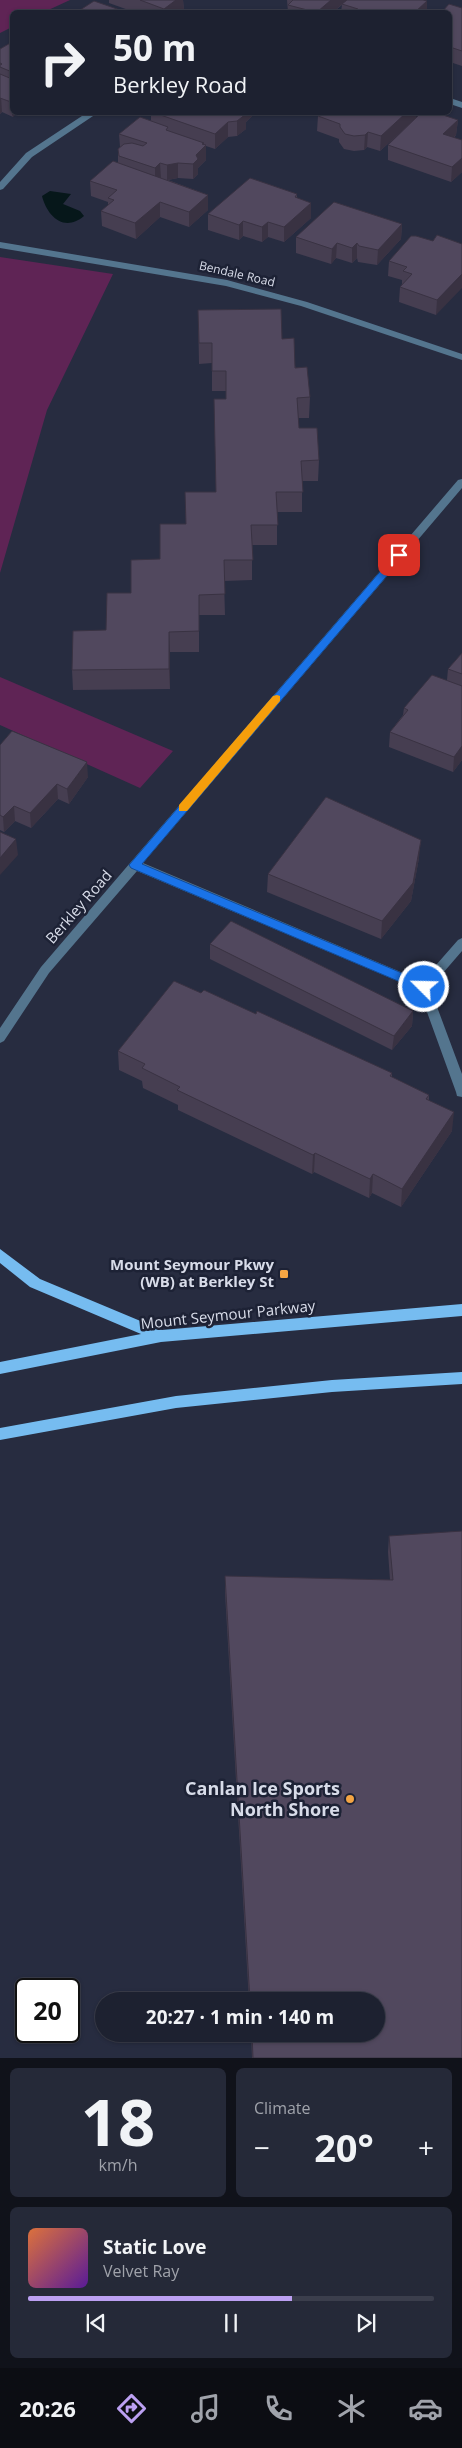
<!DOCTYPE html>
<html lang="en">
<head>
<meta charset="utf-8">
<style>
	body { margin:0; font-family:"Open Sans",sans-serif; background:#252938; color:#f1f3f6; height:100vh; display:flex; flex-direction:column; font-size:19px; white-space:nowrap }
	* { box-sizing:border-box; margin:0 }
	p { font-size:16px; color:#a0a3ab }
	.icon { flex:none; width:28px; height:28px; fill:none; stroke:currentColor; stroke-width:2; stroke-linecap:round; stroke-linejoin:round }
	.map { position:relative; height:2058px; overflow:hidden }
	.drawer { display:flex; flex-direction:column; gap:10px; padding:10px; background:#10121a; flex:1 }
	.drawer>* { flex:none }
	.guide { position:absolute; left:10px; top:10px; width:442px; height:105px; border-radius:8px; box-shadow:0 1px 4px #0004,0 0 0 1px #3b3e4c; background:#1d2130; color:#f1f3f6; overflow:hidden }
	.speed { position:absolute; left:15px; top:1978px; display:flex; gap:10px; font-size:25px; font-weight:700; text-align:center }
	.speed>* { display:grid; place-content:center; width:65px; height:65px; border-radius:50%; background:#1d2130; box-shadow:0 1px 4px #0004,0 0 0 1px #3b3e4c; line-height:1 }
	.speed .limit { border:2px solid #111; border-radius:8px; background:#fff; color:#111 }
	.pin { position:absolute; display:grid; place-items:center; width:42px; height:42px; color:#fff; margin:-21px; border-radius:10px; box-shadow:0 2px 8px #0006 }
	.me { position:absolute; width:55px; margin:-28px; rotate:293deg; stroke-linejoin:round; filter:drop-shadow(0 0 4px #0008) }
	.turn { display:flex; align-items:center; gap:18px; height:105px; padding:0 20px; font-size:22px }
	.turn .icon { width:65px; height:65px; stroke-width:2.5 }
	.turn b { display:block; font-size:35px; line-height:42px }
	.big { font-size:38px; font-weight:700; line-height:1.1 }
	.drawer .tile { flex:1; display:flex; flex-direction:column; justify-content:center; gap:8px; min-width:0; padding:0 18px; border-radius:8px; background:#252938 }
	.drawer .dial { align-items:center; gap:0 }
	.dial b { font-size:65px; line-height:1 }
	.song { display:flex; align-items:center; gap:15px }
	.cover { width:60px; height:60px; border-radius:8px; background:linear-gradient(135deg,hsl(20 70% 55%),hsl(270 70% 35%)) }
	.played { height:5px; border-radius:2px; background:linear-gradient(90deg,#bca0f2 65%,#3b3e4c 65%) }
	.keys { display:flex; justify-content:space-around; direction:ltr }
	.heat { display:flex; justify-content:space-between; align-items:center; font-size:28px; direction:ltr }
	.drawer .tiles { flex:1; display:grid; gap:10px; grid-template-columns:1fr 1fr }
	.tile:last-child { grid-column:span 2 }
	.trip { position:absolute; left:95px; top:1992px; width:290px; height:50px; border-radius:25px; background:#1d2130; box-shadow:0 1px 4px #0004,0 0 0 1px #3b3e4c; font-weight:700; line-height:50px; text-align:center }
	.tabs { display:flex; height:80px; justify-content:space-around; align-items:center; background:#0c0d13; color:#a0a3ab }
	.tabs .icon { width:35px; height:35px }
	.tabs .current { color:#bca0f2 }
	.tabs b { font-size:22px; color:#f1f3f6 }
	.map>svg:first-child { display:block }
	.green { fill:#5f2455 }
	.water { fill:#06171a }
	.lines { fill:none; stroke-linecap:round; stroke-linejoin:round }
	.minor { fill:#54758e; fill-rule:evenodd }
	.major { fill:#76bcf0; fill-rule:evenodd }
	.wall { fill:#463e51 }
	.shaded-wall { fill:#393242 }
	.building { fill:#51485e; stroke:#393242 }
	.route { fill:#1a73e8; stroke:#114b97 }
	.slow { fill:#f59e0b }
	.poi-dot { fill:#f3a443; stroke:#1d2235; stroke-width:2 }
	.labels { text-anchor:middle; stroke-width:5; stroke-linejoin:round; paint-order:stroke }
	.far-street-label { font-size:12px; fill:#d8dce9; stroke:#1d2235 }
	.street-label { font-size:15px; fill:#d8dce9; stroke:#1d2235 }
	.poi-label { font-size:15px; font-weight:bold; fill:#d8dce9; stroke:#1d2235; text-anchor:end }
	.near-poi-label { font-size:18px; font-weight:bold; fill:#d8dce9; stroke:#1d2235; text-anchor:end }
</style>
</head>
<body>
<div class="map">
<svg width="462" height="2058" viewBox="0 0 462 2058">
	<rect width="100%" height="100%" fill="#272c40"/>
	<path class="green" d="M0,0H70L44,12H12V27L0,33Z
		M0,257L113,274L47,410L0,573Z
		M0,677L173,751L140,788L0,725Z"/>
	<path class="water" d="M50,191L71,194L63,204L80,211L84,216C64,233 47,216 42,196Z"/>
	<g class="lines">
		<path class="minor" d="M450,98L462,102V108L450,104Z
			M88,112H99L32,157L3,189L0,190V182L26,153Z
			M0,242L227,280L307,302L462,354V360L301,306L226,286L0,248Z
			M462,479V488L143,863L422,981L458,940L462,938V951L430,988L462,1074V1097L457,1096L456,1092L419,990L137,871L49,973L4,1041L0,1043V1028L41,967L458,480Z"/>
		<path class="major" d="M0,1249L40,1279L162,1330L462,1304V1316L161,1342L0,1374V1362L141,1334L30,1287L0,1263Z
			M462,1372V1384L332,1392L176,1408L0,1440V1428L176,1396L332,1380Z"/>
	</g>
	<path class="wall" d="M109,0H183L184,10L179,12H134L109,3Z
		M287,0H423L427,1V12H341L342,5L333,12H288Z
		M462,8V66L450,62V12Z
		M12,42V112L13,117L2,112L0,114V49Z
		M151,112H252V116L246,122V129L237,136L228,137L215,149L206,146V160L198,168V174L193,179L178,178L168,180L208,195V210L189,227L160,217L136,239L102,226L101,211L108,205V202L91,196L90,181L118,163V149L120,147L119,134L151,121Z
		M264,112H274L271,115Z
		M318,116L416,118L458,120L456,135L454,138L462,140V172L451,182L388,160V145L410,124L380,151L367,147L364,150L354,151L344,149L339,142V139L317,131Z
		M297,194V198L311,203V218L284,242L268,237L262,242L243,236L239,240L208,230V214Z
		M402,224L401,239L377,265L358,262L357,258L352,263L336,258L331,264L296,253V237Z
		M433,241L462,244L436,315L399,302L400,287L402,284V280L388,276L389,261Z
		M198,310L282,339L310,397L309,418H298L299,428L319,460L318,481H302V512H277V545H252V580L224,581L225,615H199V652H170V689L73,690L72,670L106,630L131,593L160,559L186,524L216,492L226,399V391H212V363L199,364Z
		M462,653V760L453,772L389,747L390,732L403,715L404,708L447,680L448,669Z
		M0,745L88,777L69,804L58,799L31,828L15,821L4,832L0,830Z
		M419,858L411,901L381,939L267,892L268,874Z
		M210,944L413,1011L412,1026L392,1050L210,959Z
		M201,993L256,1014L392,1073V1077L429,1095V1100L452,1131L401,1207L372,1193L369,1198L314,1172L312,1174L178,1110V1105L143,1088L142,1081L119,1070L118,1051Z
		M389,1536L462,2058H252L251,2034H376V2001H249L225,1593V1576L390,1580L388,1552Z"/>
	<path class="shaded-wall" d="M171,0H183L184,10L179,12H164V9Z
		M331,0H347L333,12H317Z
		M427,1V12H415Z
		M1,97L2,112L0,114V98Z
		M12,101V112H19L13,117L11,102Z
		M242,112H252V116L246,122V129L237,136V121Z
		M407,112H417L416,118L380,151L381,136Z
		M458,120L456,135L442,149L443,134Z
		M228,122V137L215,149V134Z
		M368,132L367,147L364,150L365,135Z
		M204,143V147L206,145V160L198,168V174L193,179V164L196,155Z
		M462,158V172L451,182L452,167Z
		M160,163L161,178L155,183V168Z
		M178,163V178L167,180V165Z
		M208,195V210L189,227V212Z
		M160,202V217L136,239L135,223Z
		M311,203V218L284,242V227Z
		M243,221V236L239,240V225Z
		M268,222V237L262,242V227Z
		M402,224L401,239L377,265L378,250Z
		M337,243L336,258L331,264L332,249Z
		M357,243V258L352,263V248Z
		M462,274V288L436,315L437,300Z
		M169,632L170,652V689L169,669Z
		M462,746V760L453,772L454,757Z
		M87,762L88,777L69,804L67,789Z
		M57,784L58,799L31,828L30,813Z
		M14,806L15,821L4,832L3,817Z
		M16,839L18,855L0,875V858Z
		M421,840L419,858L411,901L381,939L382,921Z
		M413,1011L412,1026L392,1050L394,1036Z
		M454,1112L452,1131L401,1207L402,1189Z
		M315,1153L314,1172L312,1174L313,1155Z
		M373,1174L372,1193L369,1198L370,1179Z"/>
	<path class="building" d="M140,0H176L164,9Z
		M293,0H331L317,12H315L288,5Z
		M347,0H423L427,1L415,12H355L358,9L342,4Z
		M94,1L126,12H77Z
		M449,4L462,8V51L450,47V12H442Z
		M12,42V72L0,67V65L2,64L0,63V49Z
		M0,74L12,79V101L11,102L0,98Z
		M152,112H245L246,114L237,121L228,122L215,134Z
		M322,112H407L381,136L368,132L365,135L354,136L345,134L340,127V124L318,116Z
		M422,112H434L458,120L443,134L462,140V158L452,167L388,145Z
		M140,117L168,127L166,130L204,143L202,144L206,145L196,155L198,159L193,164L178,163L167,165L160,163L155,168L119,156L118,149L124,144L132,143L143,146L147,143L119,134Z
		M113,161L208,195L189,212L160,202L135,223L101,211L114,200L108,198L117,190L90,181Z
		M250,178L297,194L295,197L311,203L284,227L268,222L262,227L243,221L239,225L208,214Z
		M334,202L402,224L378,250L359,246L357,243L352,248L337,243L332,249L296,237Z
		M437,235L462,244V274L437,300L400,287L412,274L403,271L407,267L389,261L411,236H416L433,241Z
		M281,309L282,339L294,338L295,368L307,367L310,397L297,398L299,428H317L319,460L301,461L303,492H276L278,525H251L253,560H224L225,594L199,595V631L169,632V669L72,670L73,631L106,630L107,593H131V560L160,559V524H186L185,492H216L214,399H226V371H212V343H199L198,310Z
		M462,653V674L448,669Z
		M432,675L462,686V746L454,757L390,732L408,710L404,708Z
		M12,731L87,762L67,789L57,784L30,813L14,806L3,817L0,815V745Z
		M326,797L421,840L413,883L382,921L268,874Z
		M0,832L16,839L0,858Z
		M231,921L413,1011L394,1036L210,944Z
		M174,981L201,993L204,990L256,1014L257,1011L392,1073L390,1076L429,1095L426,1099L454,1112L402,1189L373,1174L370,1179L315,1153L313,1155L177,1090L180,1087L142,1068L145,1064L118,1051Z
		M462,1531V2058H253L252,2034H376V2001H250L225,1576L393,1580L389,1536Z"/>
	<path class="route" d="M399,552L404,555L402,558L142,864L428,984L429,987L424,992L131,868L129,865L396,553Z"/>
	<path class="slow" d="M277,695L280,696V701L187,811H179V805L273,696Z"/>
	<g class="poi-dot">
		<rect x="279" y="1269" width="10" height="10" rx="2.5"/>
		<circle cx="350" cy="1799" r="5"/>
	</g>
	<g class="labels">
		<g class="far-street-label">
			<text transform="translate(237 274) rotate(13)" y="4">Bendale Road</text>
		</g>
		<g class="street-label">
			<text transform="translate(79 907) rotate(-49)" y="5">Berkley Road</text>
			<text transform="translate(228 1315) rotate(-6)" y="5">Mount Seymour Parkway</text>
		</g>
		<g class="poi-label">
			<text x="274" y="1270">Mount Seymour Pkwy<tspan x="274" dy="17">(WB) at Berkley St</tspan></text>
		</g>
		<g class="near-poi-label">
			<text x="340" y="1795">Canlan Ice Sports<tspan x="340" dy="21">North Shore</tspan></text>
		</g>
	</g>
</svg>
<div class="speed"><div class="limit">20</div></div>
<div class="pin" style="left:399px;top:555px;background:#d93025"><svg class="icon" aria-label="arrive" viewBox="0 0 24 24"><path d="M6 21V4h12l-3 4 3 4H6"/></svg></div>
<svg class="me" style="left:424px;top:987px" viewBox="-20 -20 40 40"><circle r="17" fill="#1a73e8" stroke="#fff" stroke-width="3"/><path d="M0-11L8 9 0 5-8 9z" fill="#fff"/></svg>
<div class="trip">20:27 · 1 min · 140 m</div>
<div class="guide">
<div class="turn"><svg class="icon" aria-label="right" viewBox="0 0 24 24"><path d="M7 20v-9h11M14 6l5 5-5 5"/></svg><div><b>50 m</b>Berkley Road</div></div>
</div>
</div>
<section class="drawer">
<div class="tiles">
<div class="tile dial"><b>18</b><p>km/h</p></div>
<div class="tile"><p>Climate</p>
<div class="heat"><a>−</a><b class="big">20°</b><a>+</a></div>
</div>
<div class="tile">
<div class="song"><i class="cover"></i><div><b>Static Love</b><p>Velvet Ray</p></div></div>
<div class="played"></div>
<div class="keys"><svg class="icon" aria-label="previous" viewBox="0 0 24 24"><path d="M18 5L8 12l10 7zM5 5v14"/></svg><svg class="icon" aria-label="pause" viewBox="0 0 24 24"><path d="M8 5v14M16 5v14"/></svg><svg class="icon" aria-label="next" viewBox="0 0 24 24"><path d="M6 5l10 7-10 7zM19 5v14"/></svg></div>
</div>
</div>
</section>
<nav class="tabs">
<b>20:26</b>
<svg class="icon current" aria-label="directions" viewBox="0 0 24 24"><path d="M12 3l9 9-9 9-9-9zM9 14v-3h6M13 9l2 2-2 2"/></svg>
<svg class="icon" aria-label="music" viewBox="0 0 24 24"><path d="M9 18V5l10-2v13"/><circle cx="6" cy="18" r="3"/><circle cx="16" cy="16" r="3"/></svg>
<svg class="icon" aria-label="phone" viewBox="0 0 24 24"><path d="M5 4h4l2 5-3 2q2 4 5 5l2-3 5 2v4C11 20 4 13 5 4z"/></svg>
<svg class="icon" aria-label="climate" viewBox="0 0 24 24"><path d="M12 3v18M4 7l16 10M4 17L20 7"/></svg>
<svg class="icon" aria-label="car" viewBox="0 0 24 24"><path d="M5 17H2v-5l4-1 3-4h7l3 4 3 1v5h-3M9 17h6M6 11h13"/><circle cx="7" cy="17" r="2"/><circle cx="17" cy="17" r="2"/></svg>
</nav>
</body>
</html>
